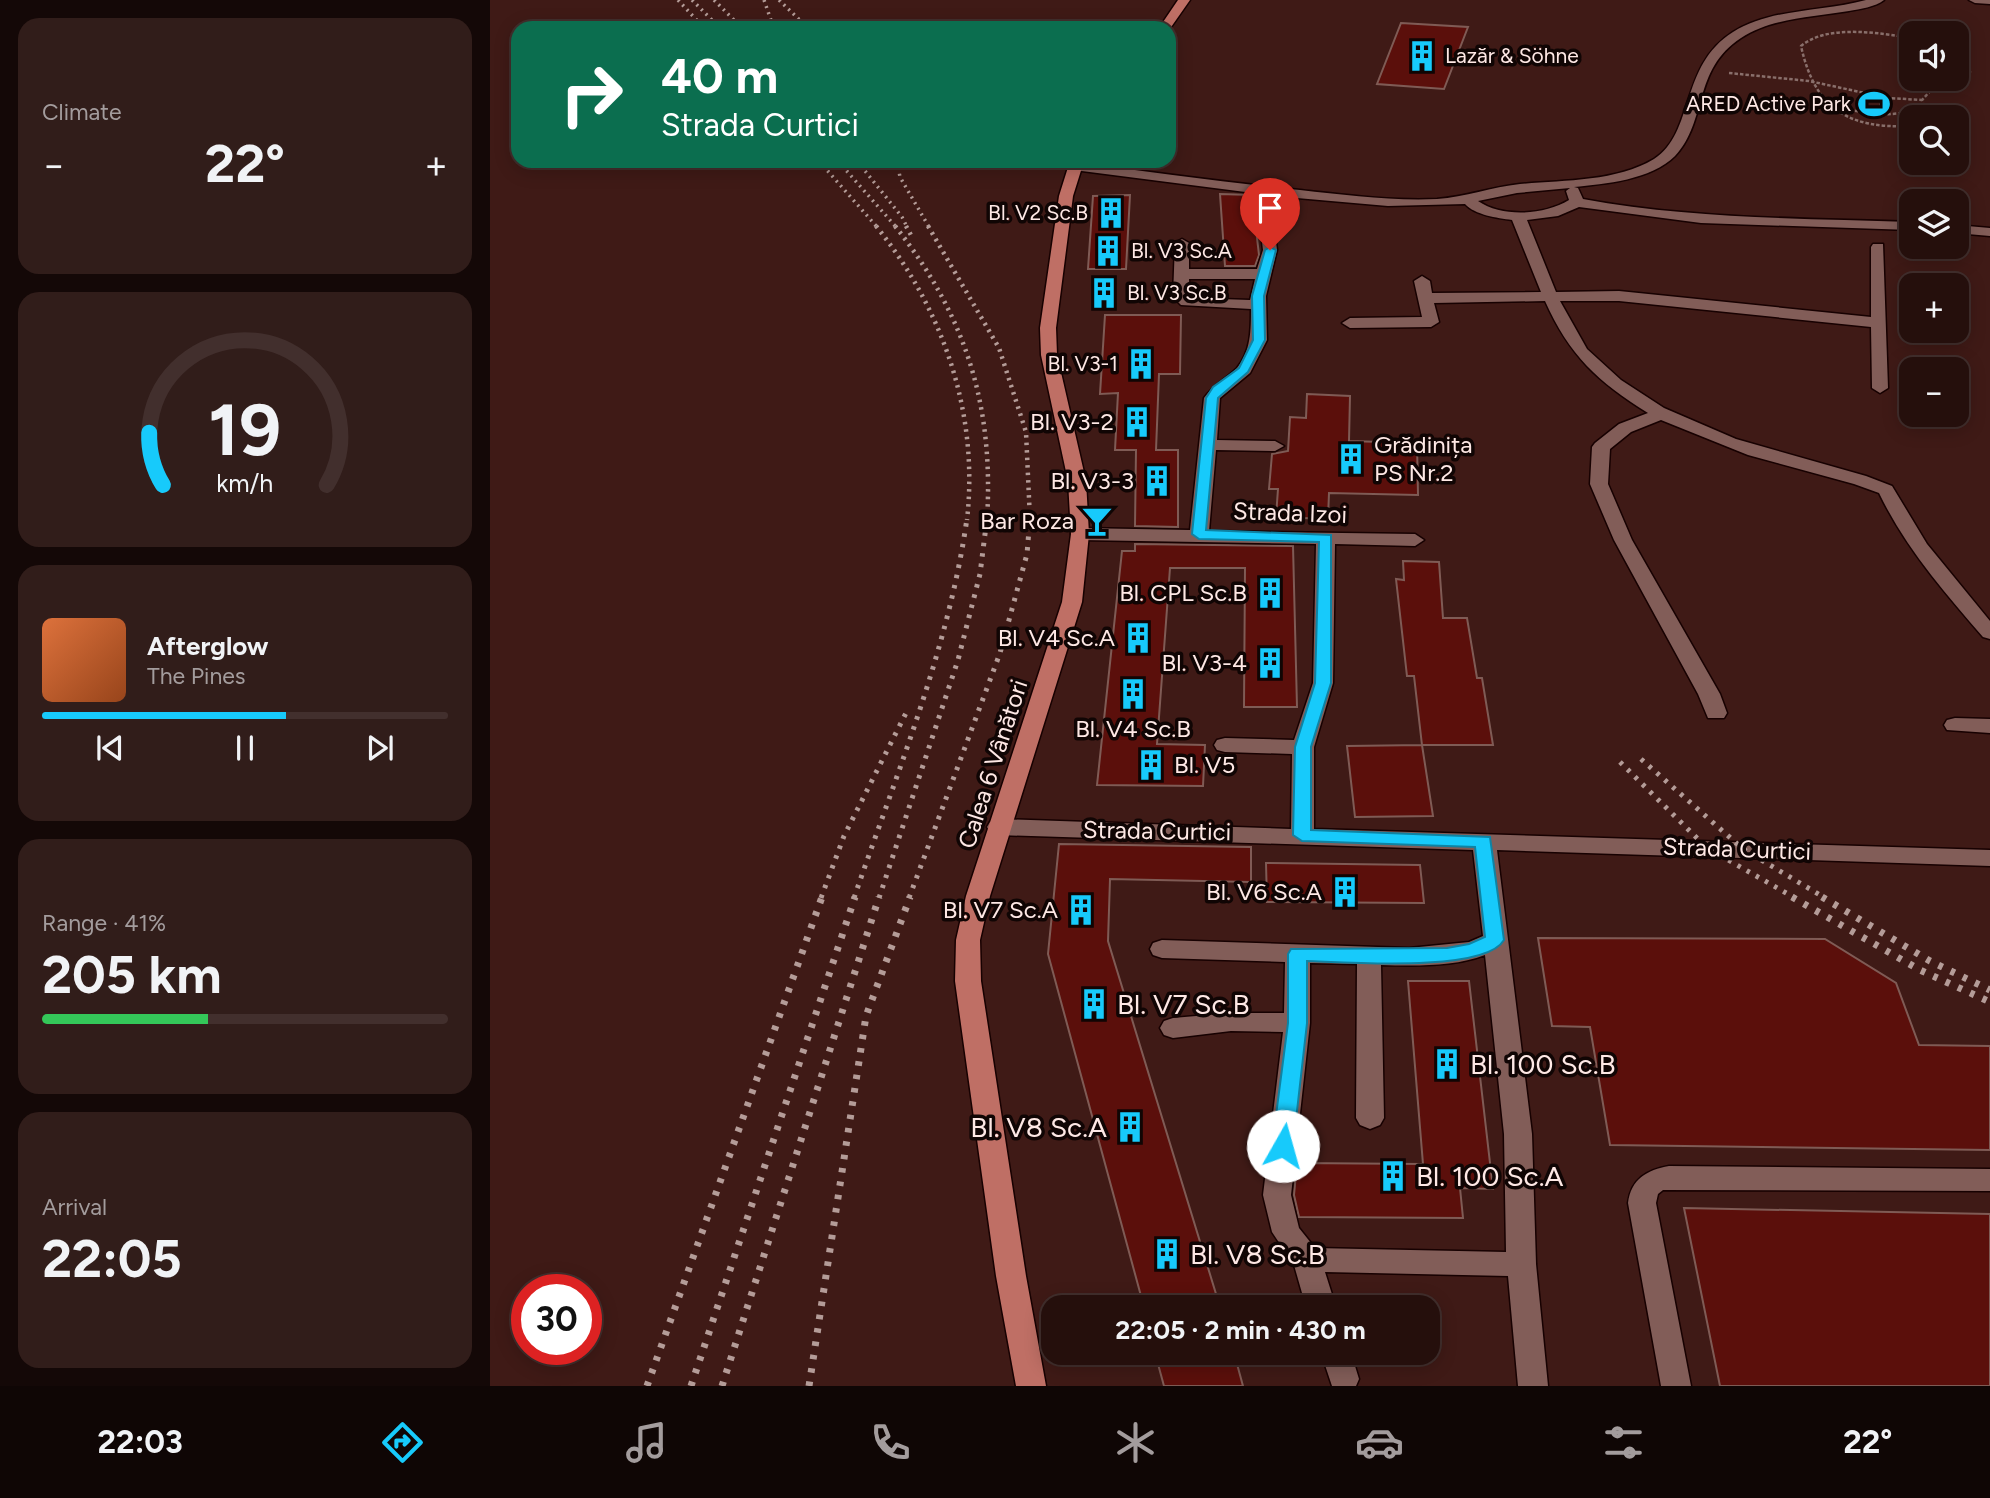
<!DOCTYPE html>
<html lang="en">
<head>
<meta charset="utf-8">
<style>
	body { margin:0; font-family:Figtree,sans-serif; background:#311d1a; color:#f1f3f6; height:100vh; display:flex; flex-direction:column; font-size:26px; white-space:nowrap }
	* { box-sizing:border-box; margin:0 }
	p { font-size:23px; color:#a39c9d }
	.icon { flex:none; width:38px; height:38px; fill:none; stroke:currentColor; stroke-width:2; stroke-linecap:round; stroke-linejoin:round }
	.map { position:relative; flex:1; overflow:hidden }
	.details { display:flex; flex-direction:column; gap:18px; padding:18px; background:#140807; width:490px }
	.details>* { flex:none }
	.hud { position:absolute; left:21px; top:21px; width:665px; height:147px; border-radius:21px; box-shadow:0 4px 18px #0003,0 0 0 2px #422f2d; background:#0b6e4f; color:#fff; overflow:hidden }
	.tools { position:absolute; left:1409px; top:21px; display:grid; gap:14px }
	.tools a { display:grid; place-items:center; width:70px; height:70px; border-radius:14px; background:#250f0c; box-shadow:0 4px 18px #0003,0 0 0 2px #422f2d; font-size:35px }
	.speed { position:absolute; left:21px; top:1274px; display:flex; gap:14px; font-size:35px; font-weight:700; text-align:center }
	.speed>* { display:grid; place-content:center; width:91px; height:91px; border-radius:50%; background:#250f0c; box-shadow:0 4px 18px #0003,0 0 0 2px #422f2d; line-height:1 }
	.speed .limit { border:10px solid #d22; background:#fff; color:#111 }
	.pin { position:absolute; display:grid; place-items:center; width:60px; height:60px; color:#fff; margin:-72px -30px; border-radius:50% 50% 50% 0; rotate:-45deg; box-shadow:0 0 7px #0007 }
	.pin .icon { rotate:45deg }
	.me { position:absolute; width:77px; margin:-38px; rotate:7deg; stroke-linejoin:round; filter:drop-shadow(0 0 5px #0008) }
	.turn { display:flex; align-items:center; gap:24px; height:147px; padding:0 35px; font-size:32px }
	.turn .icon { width:91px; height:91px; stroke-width:2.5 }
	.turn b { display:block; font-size:49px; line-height:60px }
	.big { font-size:52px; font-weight:700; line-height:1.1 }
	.details .tile { flex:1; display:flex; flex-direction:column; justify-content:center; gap:10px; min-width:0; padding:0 24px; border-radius:21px; background:#311d1a }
	.details .dial { align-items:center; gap:0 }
	.dial svg { height:182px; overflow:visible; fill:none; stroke:#422f2d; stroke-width:7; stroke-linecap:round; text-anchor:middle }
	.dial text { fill:#f1f3f6; stroke:none }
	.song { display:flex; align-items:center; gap:21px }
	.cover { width:84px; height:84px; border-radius:10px; background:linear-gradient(135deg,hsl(20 70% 55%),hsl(20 70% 35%)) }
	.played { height:7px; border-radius:4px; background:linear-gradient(90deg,#17cafb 60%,#422f2d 60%) }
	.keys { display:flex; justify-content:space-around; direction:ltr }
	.heat { display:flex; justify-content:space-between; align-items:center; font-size:38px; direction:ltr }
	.charge { height:10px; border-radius:5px; background:linear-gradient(90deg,#34c759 41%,#422f2d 0) }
	.trip { position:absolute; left:551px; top:1295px; width:399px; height:70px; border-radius:21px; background:#250f0c; box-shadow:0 4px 18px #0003,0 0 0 2px #422f2d; font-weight:700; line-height:70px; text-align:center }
	.tabs { display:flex; height:112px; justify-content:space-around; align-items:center; background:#0f0605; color:#a39c9d }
	.tabs .icon { width:49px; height:49px }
	.tabs .on { color:#17cafb }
	.tabs b { font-size:32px; color:#f1f3f6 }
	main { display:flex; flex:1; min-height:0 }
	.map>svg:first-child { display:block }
	.built { fill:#3f1a16; fill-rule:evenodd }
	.building { fill:#5b0f0b; stroke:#7f5b55; stroke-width:2 }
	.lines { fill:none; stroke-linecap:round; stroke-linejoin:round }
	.minor-casing { stroke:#170101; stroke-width:3 }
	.major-casing { stroke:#170101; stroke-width:3 }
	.path { stroke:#896f6b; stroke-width:2.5; stroke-dasharray:3.5 2; stroke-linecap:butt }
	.minor { fill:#825d58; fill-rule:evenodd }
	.major { fill:#bf6f65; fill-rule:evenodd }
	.rail-far3 { stroke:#b49c98; stroke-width:3.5; stroke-dasharray:2 4.5; stroke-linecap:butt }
	.rail-far2 { stroke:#b49c98; stroke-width:4.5; stroke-dasharray:2.5 5; stroke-linecap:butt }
	.rail-far1 { stroke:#b49c98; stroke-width:5; stroke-dasharray:3.5 7; stroke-linecap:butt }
	.rail { stroke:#b49c98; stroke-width:7; stroke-dasharray:4.5 9; stroke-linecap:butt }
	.route { fill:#17cafb; stroke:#0f83a3; stroke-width:2 }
	.labels { text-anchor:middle; stroke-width:7; stroke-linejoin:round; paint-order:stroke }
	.far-poi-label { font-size:21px; fill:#fee8e5; stroke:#100504; text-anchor:start }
	.poi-label { font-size:24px; fill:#fee8e5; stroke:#100504; text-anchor:end }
	.street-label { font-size:24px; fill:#fee8e5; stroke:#100504 }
	.near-poi-label { font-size:28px; fill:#fee8e5; stroke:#100504; text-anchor:start }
</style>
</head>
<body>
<main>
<section class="details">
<div class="tile"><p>Climate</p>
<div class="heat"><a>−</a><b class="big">22°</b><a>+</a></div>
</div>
<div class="tile dial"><svg viewBox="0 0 100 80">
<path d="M14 69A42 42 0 1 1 86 69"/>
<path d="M14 69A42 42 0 0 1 8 46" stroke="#17cafb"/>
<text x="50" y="56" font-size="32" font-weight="700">19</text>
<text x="50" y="72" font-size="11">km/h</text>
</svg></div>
<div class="tile">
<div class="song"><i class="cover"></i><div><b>Afterglow</b><p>The Pines</p></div></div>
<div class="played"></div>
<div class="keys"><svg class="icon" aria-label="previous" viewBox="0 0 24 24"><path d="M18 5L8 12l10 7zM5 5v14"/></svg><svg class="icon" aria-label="pause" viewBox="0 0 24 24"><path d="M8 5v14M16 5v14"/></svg><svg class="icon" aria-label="next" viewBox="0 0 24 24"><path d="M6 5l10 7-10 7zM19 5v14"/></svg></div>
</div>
<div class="tile"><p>Range · 41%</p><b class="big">205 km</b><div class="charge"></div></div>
<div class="tile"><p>Arrival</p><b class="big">22:05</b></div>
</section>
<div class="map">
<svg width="1500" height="1386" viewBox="0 0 1500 1386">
	<rect width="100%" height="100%" fill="#311410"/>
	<path class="built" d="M0,0H1500V1386H0ZM28,28H679V161H28ZM1421,33H1466V79H1421ZM1421,117H1466V163H1421ZM1421,201H1466V247H1421ZM1421,285H1466V331H1421ZM1421,369H1466V415H1421ZM37,1290H96V1349H37ZM564,1307H938V1353H564Z"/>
	<path class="building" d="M911,23L978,27L954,89L887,84Z
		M730,194L762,195L769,255L765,266H735Z
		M640,195L636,269H598L603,196Z
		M615,315H691L690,374H669L666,450H688V527L645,526L646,450H625L628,393L610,394Z
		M817,394L860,396L859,441L927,443L928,495L839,493L838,519L786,517L788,489H779L782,454L798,451L800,417L816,418Z
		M645,544L803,546L807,707H754L755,568H680L667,744L715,745L713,786L607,785L632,551H645Z
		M913,561L949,562L953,618H977L987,678H992L1003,745H932L924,676H917L906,579L914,580Z
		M932,745L943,816L865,817L857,746Z
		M569,844L761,847V882L620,879L618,941L730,1307H654L558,954Z
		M776,863L930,865L934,903L777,902Z
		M1048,938L1335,939L1406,983L1429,1045L1500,1046V1150L1120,1145L1100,1027L1062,1026Z
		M918,981H979L1003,1189L970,1188L973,1218L809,1217L804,1195L807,1163L933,1164Z
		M1194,1208L1500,1214V1386H1230Z
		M665,1353H744L753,1386H674Z"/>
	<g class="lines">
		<defs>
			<path id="minor" d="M1376,0H1394C1385,7 1370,9 1359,11C1324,17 1281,18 1251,38C1202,70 1218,121 1185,156C1161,180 1115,184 1084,187L1088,188L1093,199C1201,219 1311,218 1421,222V230L1211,223L1089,207L1068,216L1037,220L1066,292L1129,291L1381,317V247L1383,244H1393L1398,388L1390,393L1382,388L1381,327L1129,301H1070L1097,349L1131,380L1174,408L1246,439L1376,476L1402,486L1437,544L1500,621V639L1493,637C1454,592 1415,547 1389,493L1364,484L1258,455L1171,420L1141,432L1120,449L1118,484L1142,540L1230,694L1237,713L1234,718H1218L1208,694L1124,540L1100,484L1102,447L1105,443L1129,424L1158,413C1108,382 1079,355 1055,301L944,303L949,322L941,327L860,328L852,323L860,318L932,317L924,281L932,276L940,281L942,293L1051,292L1022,220C1007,218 985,215 975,204L898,206L784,196L781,201L787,250L776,296L777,340L760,373L730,398L727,440L785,441L794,446L785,451L726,450L719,531L925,534L934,540L925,546L845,544L843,683L824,747V829L1500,850V866L1007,850L1042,1134L1046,1264L1058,1386H1028L1018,1276L835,1272L846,1307H816L804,1265L782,1232L773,1195L793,1032L741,1031L683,1038L674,1035L670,1028L674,1021L683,1018L741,1013H794L795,962L672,958L663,955L660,949L663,943L672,940L919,948L979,942L993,936L983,850L508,835L500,832L497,827L500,822L508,819L801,829L802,754L735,752L727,750L724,745L727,740L735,738L804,740L823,683L826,544L590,540L581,534L590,528L700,530L714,398C723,385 736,379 747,368C761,351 761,330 761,309L691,305L683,297L685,243L692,239L699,243V269H767L773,250L767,201L771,194L584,170L577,166L584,162C659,172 734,182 810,190C855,195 901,201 947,199C975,197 1002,187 1030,184C1072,180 1126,182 1164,159C1205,133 1189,66 1243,32C1281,8 1333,12 1376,0ZM1080,188L1076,191L1079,200C1054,215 1013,218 988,201L1027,193ZM699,279H765L760,300L700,298ZM995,955L1014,1134L1016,1252L825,1248L809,1228L801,1195L820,1023V963L867,964L866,1118L870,1125L880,1129L890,1125L894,1118L891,965C924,966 964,967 995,955Z
				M1479,0H1500V4L1485,3Z
				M1466,225L1500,228V236L1466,233Z
				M1465,718L1500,719V733L1457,730L1454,725L1457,720Z
				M1179,1166L1500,1169V1191L1173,1190L1168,1194L1166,1203L1201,1386H1171L1138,1203C1141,1179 1157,1170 1179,1166Z
				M831,1353H861L869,1379L866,1386H842Z"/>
			<path id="major" d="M688,0H700L679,30V28H669Z
				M580,161H594L583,196L566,328L567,355L596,481L599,534L592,602L500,896L490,940L491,981L536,1276L556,1386H526L506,1276L465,981L466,940L476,896L572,602L581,534L578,481L551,355L550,328L569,196Z"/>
		</defs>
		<use href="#minor" class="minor-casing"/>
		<use href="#major" class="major-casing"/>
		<path class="path" d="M1421,38C1390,33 1337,24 1311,46C1325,109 1358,129 1421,126
			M1239,73L1319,81L1398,98L1432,100
			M1392,97L1390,107L1398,114
			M1343,107L1389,115L1414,113L1436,117
			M1437,117L1432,100L1443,88L1480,72L1478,62L1466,51"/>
		<use href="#minor" class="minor"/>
		<use href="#major" class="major"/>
		<path class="rail-far3" d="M188,0L214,28
			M202,0L230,28
			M224,0L252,28
			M274,0L283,26
			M289,0L318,28
			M329,161L387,227
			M348,161L406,227
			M367,161L412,217L417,227
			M407,161L410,177L439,227"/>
		<path class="rail-far2" d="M386,226C453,309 489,413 477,520
			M405,226C476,316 504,406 497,520
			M416,226L422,237
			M438,226L509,348L536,432L540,520"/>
		<path class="rail-far1" d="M1151,759L1253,849L1335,898
			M1130,762L1217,848L1305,898
			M331,898L354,836L418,709
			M364,898C406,775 459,648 477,518
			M389,898L468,660L490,574L497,518
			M419,898L510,653L537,554L540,518"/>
		<path class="rail" d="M1302,897L1430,970L1500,1002
			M1332,897L1440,961L1500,990
			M157,1386L332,897
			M201,1386L365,897
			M232,1386L389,897
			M319,1386L376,1016L420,897"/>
	</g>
	<path class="route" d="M780,247L786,250L774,296L775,340L758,372L728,398L716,530L841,535V683L821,747V830L1000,837L1014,940C995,973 854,962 817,961V1023L803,1146L800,1152L793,1154L785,1152L782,1146L798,1023V954L801,949L957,948L979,944L995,937L985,847L812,841L803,835L805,747L825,683L829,542L709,539L702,534L716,398L723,387L749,368L763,340L762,296L775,250Z"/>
	<defs>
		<symbol id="building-bare" viewBox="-9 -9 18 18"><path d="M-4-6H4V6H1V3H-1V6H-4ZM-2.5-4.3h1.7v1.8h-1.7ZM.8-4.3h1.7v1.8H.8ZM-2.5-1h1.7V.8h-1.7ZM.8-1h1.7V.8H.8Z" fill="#17cafb" stroke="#100504" stroke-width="2.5" paint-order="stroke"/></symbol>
		<symbol id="stadium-bare" viewBox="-9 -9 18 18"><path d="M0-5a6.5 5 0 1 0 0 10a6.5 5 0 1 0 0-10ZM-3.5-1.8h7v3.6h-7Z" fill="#17cafb" stroke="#100504" stroke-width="2.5" paint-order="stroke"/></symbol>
		<symbol id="bar-bare" viewBox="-9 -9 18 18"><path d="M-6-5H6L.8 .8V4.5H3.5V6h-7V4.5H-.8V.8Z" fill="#17cafb" stroke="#100504" stroke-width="2.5" paint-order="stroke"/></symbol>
	</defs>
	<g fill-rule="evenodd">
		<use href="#building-bare" x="910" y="34" width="44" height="44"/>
		<use href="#stadium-bare" x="1362" y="82" width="44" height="44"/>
		<use href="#building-bare" x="599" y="191" width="44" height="44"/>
		<use href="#building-bare" x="596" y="229" width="44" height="44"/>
		<use href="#building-bare" x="592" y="271" width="44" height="44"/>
		<use href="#building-bare" x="629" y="342" width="44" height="44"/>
		<use href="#building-bare" x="625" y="400" width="44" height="44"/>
		<use href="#building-bare" x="839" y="437" width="44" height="44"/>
		<use href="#building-bare" x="645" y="459" width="44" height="44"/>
		<use href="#bar-bare" x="585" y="499" width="44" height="44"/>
		<use href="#building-bare" x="758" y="571" width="44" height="44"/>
		<use href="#building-bare" x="626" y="616" width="44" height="44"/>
		<use href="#building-bare" x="758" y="641" width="44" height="44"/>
		<use href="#building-bare" x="621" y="672" width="44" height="44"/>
		<use href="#building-bare" x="639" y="743" width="44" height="44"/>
		<use href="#building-bare" x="833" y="870" width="44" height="44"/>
		<use href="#building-bare" x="569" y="888" width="44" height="44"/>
		<use href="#building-bare" x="582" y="982" width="44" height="44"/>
		<use href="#building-bare" x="935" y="1042" width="44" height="44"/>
		<use href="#building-bare" x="618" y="1105" width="44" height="44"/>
		<use href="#building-bare" x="881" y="1154" width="44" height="44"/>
		<use href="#building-bare" x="655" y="1232" width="44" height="44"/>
	</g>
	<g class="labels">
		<g class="far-poi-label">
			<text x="955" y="63">Lazăr &amp; Söhne</text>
			<text x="1361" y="111" text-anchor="end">ARED Active Park</text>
			<text x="598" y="220" text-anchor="end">Bl. V2 Sc.B</text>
			<text x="641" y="258">Bl. V3 Sc.A</text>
			<text x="637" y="300">Bl. V3 Sc.B</text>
			<text x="628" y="371" text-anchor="end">Bl. V3-1</text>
		</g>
		<g class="poi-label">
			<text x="624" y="430">Bl. V3-2</text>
			<text x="884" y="453" text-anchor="start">Grădinița<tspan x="884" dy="28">PS Nr.2</tspan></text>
			<text x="644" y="489">Bl. V3-3</text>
			<text x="584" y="529">Bar Roza</text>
			<text x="757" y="601">Bl. CPL Sc.B</text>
			<text x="625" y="646">Bl. V4 Sc.A</text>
			<text x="757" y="671">Bl. V3-4</text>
			<text x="643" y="737" text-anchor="middle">Bl. V4 Sc.B</text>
			<text x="684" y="773" text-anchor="start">Bl. V5</text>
			<text x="832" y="900">Bl. V6 Sc.A</text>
			<text x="568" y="918">Bl. V7 Sc.A</text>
		</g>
		<g class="street-label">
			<text transform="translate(800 513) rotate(2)" y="8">Strada Izoi</text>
			<text transform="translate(503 764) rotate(-72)" y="8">Calea 6 Vânători</text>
			<text transform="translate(667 831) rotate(1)" y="8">Strada Curtici</text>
			<text transform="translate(1247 849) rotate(2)" y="8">Strada Curtici</text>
		</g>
		<g class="near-poi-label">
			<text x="627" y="1014">Bl. V7 Sc.B</text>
			<text x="980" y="1074">Bl. 100 Sc.B</text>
			<text x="617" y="1137" text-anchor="end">Bl. V8 Sc.A</text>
			<text x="926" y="1186">Bl. 100 Sc.A</text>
			<text x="700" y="1264">Bl. V8 Sc.B</text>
		</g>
	</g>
</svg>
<div class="tools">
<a><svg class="icon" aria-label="sound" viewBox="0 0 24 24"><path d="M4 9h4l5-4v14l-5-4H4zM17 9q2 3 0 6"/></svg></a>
<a><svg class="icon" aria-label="search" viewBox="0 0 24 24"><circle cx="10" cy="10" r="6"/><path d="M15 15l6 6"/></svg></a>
<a><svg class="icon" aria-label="layers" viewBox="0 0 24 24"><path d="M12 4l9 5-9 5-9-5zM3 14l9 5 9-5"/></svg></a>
<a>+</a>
<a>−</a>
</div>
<div class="speed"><div class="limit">30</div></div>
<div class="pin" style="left:780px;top:250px;background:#d93025"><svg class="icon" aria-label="arrive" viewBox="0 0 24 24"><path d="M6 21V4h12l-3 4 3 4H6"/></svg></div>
<svg class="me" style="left:793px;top:1146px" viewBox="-20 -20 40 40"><circle r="19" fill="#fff"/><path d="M0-13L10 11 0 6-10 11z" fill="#17cafb"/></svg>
<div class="trip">22:05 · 2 min · 430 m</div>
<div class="hud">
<div class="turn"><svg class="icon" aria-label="right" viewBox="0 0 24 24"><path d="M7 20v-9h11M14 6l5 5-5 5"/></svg><div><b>40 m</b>Strada Curtici</div></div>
</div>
</div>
</main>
<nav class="tabs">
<b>22:03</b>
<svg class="icon on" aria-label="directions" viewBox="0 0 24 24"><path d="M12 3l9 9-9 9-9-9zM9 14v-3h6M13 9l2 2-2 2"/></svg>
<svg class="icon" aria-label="music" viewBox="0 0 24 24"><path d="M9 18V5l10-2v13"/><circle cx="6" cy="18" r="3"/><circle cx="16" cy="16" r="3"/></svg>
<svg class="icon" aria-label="phone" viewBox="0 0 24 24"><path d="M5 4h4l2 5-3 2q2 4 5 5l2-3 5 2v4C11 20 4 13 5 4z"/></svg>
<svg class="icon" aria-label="climate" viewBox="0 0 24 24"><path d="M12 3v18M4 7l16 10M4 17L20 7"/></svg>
<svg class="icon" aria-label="car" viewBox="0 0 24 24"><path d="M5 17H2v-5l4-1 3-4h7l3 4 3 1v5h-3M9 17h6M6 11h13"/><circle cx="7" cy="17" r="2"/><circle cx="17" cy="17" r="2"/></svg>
<svg class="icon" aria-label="filters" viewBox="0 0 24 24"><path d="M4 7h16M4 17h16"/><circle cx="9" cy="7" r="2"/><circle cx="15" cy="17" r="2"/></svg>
<b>22°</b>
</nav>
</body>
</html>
